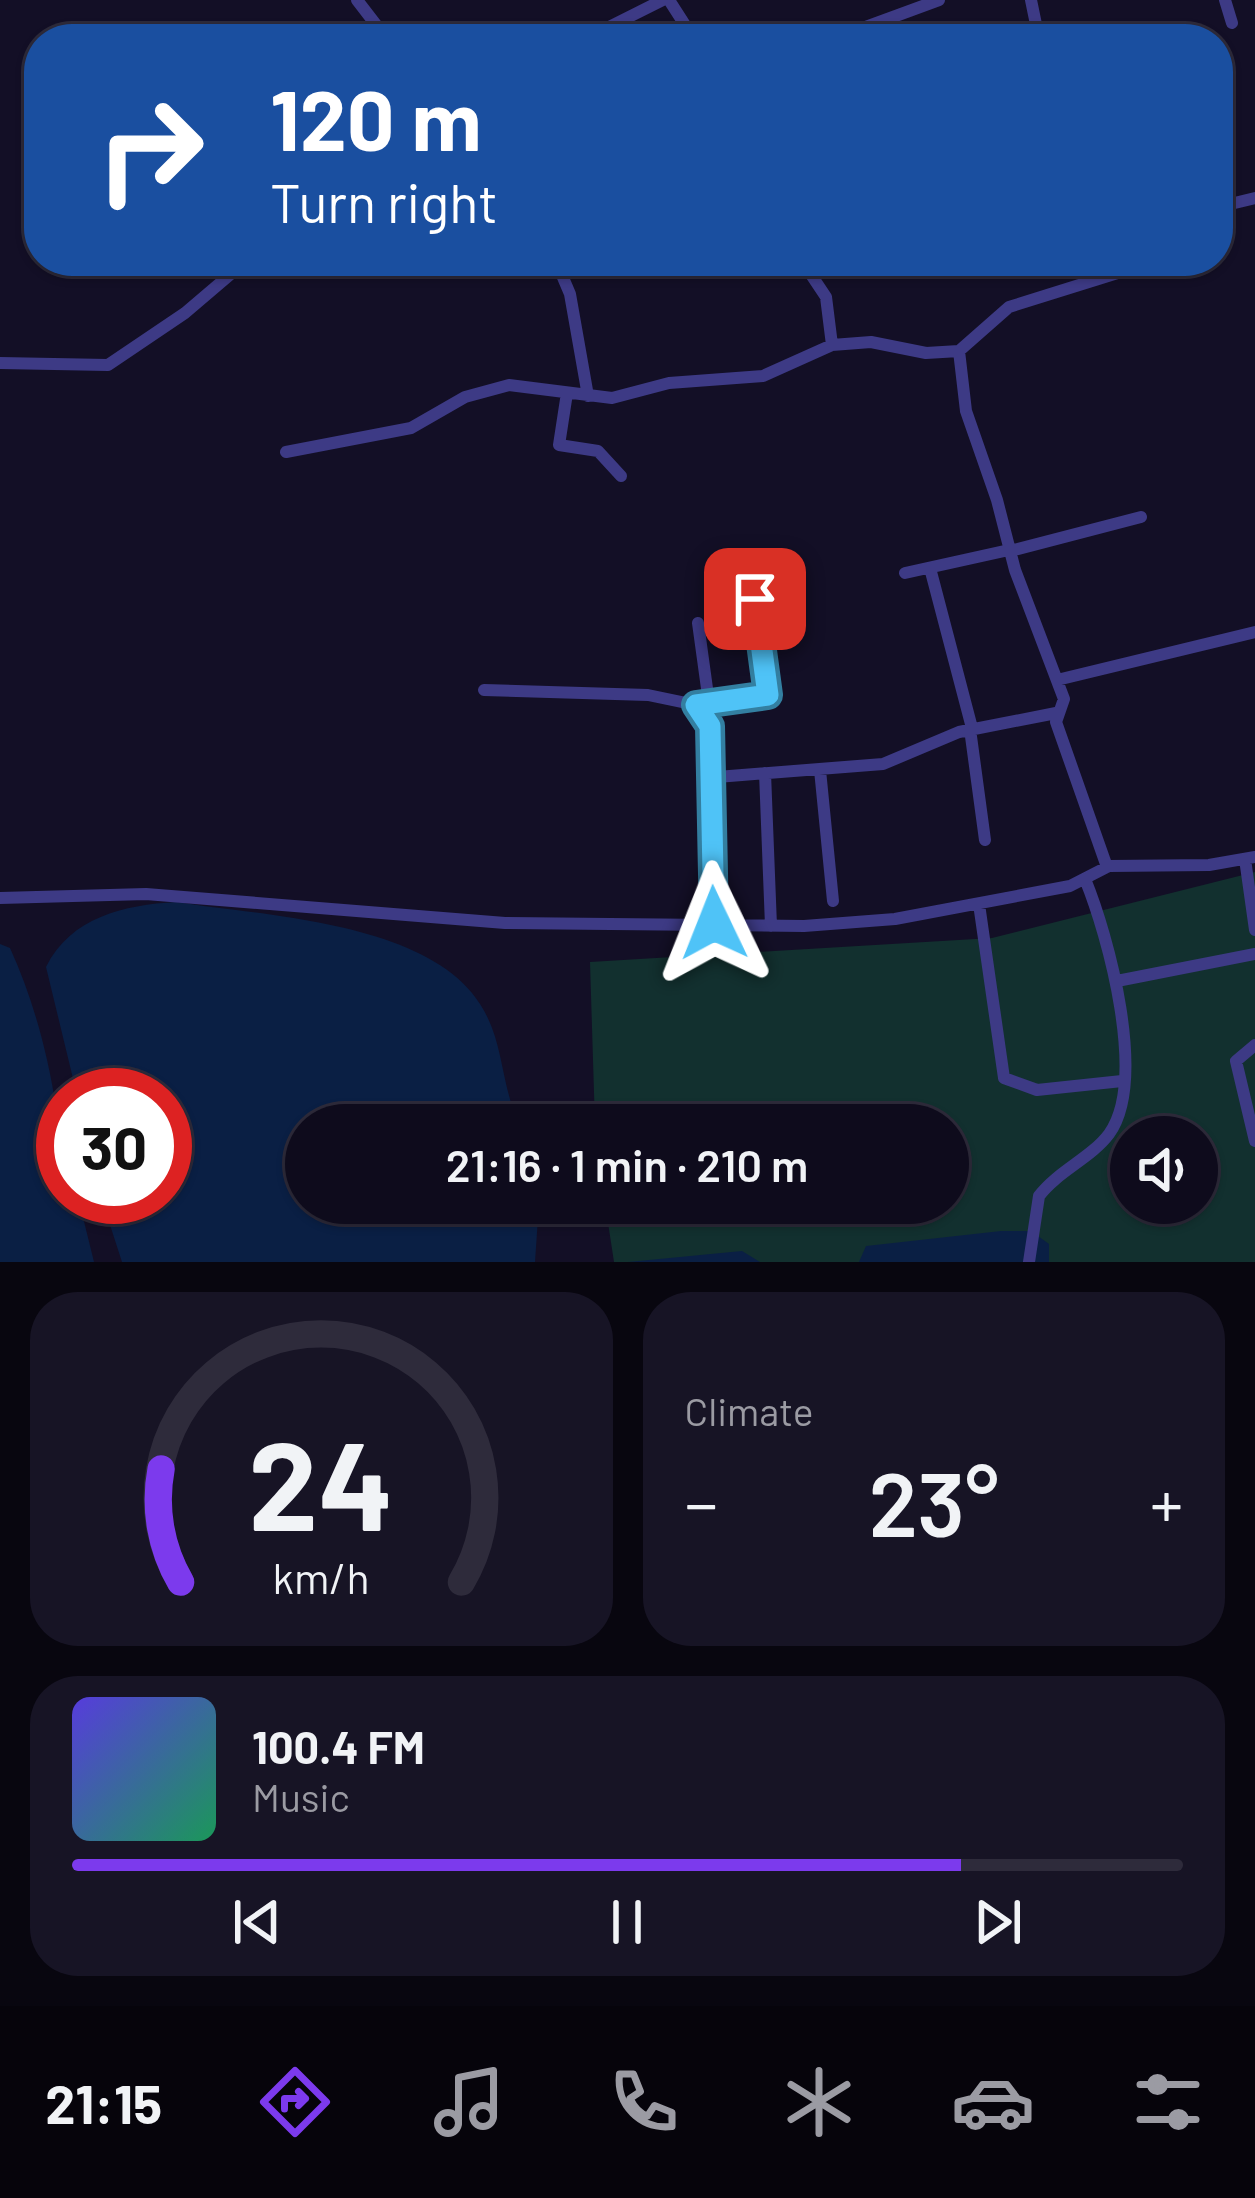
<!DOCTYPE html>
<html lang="en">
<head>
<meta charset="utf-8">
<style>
	body { margin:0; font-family:Barlow,sans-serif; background:#171425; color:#f1f3f6; height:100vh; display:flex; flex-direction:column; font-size:45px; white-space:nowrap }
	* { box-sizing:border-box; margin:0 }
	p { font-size:39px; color:#9b9ba3 }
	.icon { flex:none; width:66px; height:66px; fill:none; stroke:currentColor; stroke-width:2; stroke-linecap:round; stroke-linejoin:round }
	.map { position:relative; height:1262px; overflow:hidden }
	.sheet { display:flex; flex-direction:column; gap:30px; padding:30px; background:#08060f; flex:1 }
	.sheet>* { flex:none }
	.hud { position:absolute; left:24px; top:24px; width:1209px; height:252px; border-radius:48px; box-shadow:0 3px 9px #0004,0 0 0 3px #2e2b3b; background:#1a4fa0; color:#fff; overflow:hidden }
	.tools { position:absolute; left:1110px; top:1116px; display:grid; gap:24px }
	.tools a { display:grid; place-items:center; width:108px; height:108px; border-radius:50%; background:#0e0b1c; box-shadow:0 3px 9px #0004,0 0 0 3px #2e2b3b; font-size:60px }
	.speed { position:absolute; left:36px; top:1068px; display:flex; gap:24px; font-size:60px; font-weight:700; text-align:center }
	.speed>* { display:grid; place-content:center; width:156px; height:156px; border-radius:50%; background:#0e0b1c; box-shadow:0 3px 9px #0004,0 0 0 3px #2e2b3b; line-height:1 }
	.speed .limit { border:18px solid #d22; background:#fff; color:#111 }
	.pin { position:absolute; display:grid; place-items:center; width:102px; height:102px; color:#fff; margin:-51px; border-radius:24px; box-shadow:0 6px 18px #0006 }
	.me { position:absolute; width:132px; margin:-66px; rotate:358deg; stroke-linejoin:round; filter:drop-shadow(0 0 9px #0008) }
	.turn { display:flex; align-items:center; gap:42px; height:252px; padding:0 48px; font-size:54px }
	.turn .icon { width:156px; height:156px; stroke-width:2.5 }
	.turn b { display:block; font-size:84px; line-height:102px }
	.big { font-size:90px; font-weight:600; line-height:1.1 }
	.sheet .card { flex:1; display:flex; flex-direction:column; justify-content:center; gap:18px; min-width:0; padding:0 42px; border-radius:48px; background:#171425 }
	.sheet .dial { align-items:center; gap:0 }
	.dial svg { height:312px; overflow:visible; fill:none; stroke:#2e2b3b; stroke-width:7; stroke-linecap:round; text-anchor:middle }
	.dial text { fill:#f1f3f6; stroke:none }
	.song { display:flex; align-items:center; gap:36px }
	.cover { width:144px; height:144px; border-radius:18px; background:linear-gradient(135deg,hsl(250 70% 55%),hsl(150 70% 35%)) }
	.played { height:12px; border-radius:6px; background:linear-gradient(90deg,#7c3aed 80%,#2e2b3b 80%) }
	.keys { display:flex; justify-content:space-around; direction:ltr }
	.heat { display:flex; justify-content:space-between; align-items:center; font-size:66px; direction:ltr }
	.sheet .tiles { flex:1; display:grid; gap:30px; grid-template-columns:1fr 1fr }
	.card:last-child { grid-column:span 2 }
	.trip { position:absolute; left:285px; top:1104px; width:684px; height:120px; border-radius:60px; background:#0e0b1c; box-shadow:0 3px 9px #0004,0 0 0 3px #2e2b3b; font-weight:600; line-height:120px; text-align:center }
	.dock { display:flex; height:192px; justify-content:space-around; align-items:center; background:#06040b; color:#9b9ba3 }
	.dock .icon { width:84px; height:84px }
	.dock .current { color:#7c3aed }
	.dock b { font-size:54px; color:#f1f3f6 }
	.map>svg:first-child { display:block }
	.green { fill:#12302f; fill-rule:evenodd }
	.water { fill:#0a1f44 }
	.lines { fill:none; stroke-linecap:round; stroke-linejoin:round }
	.street { stroke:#3d3a85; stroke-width:12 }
	.route-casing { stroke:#337fa1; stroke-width:30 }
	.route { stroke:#4fc3f7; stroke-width:21 }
</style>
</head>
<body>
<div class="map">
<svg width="1255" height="1262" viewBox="0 0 1255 1262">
	<rect width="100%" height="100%" fill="#130f26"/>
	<path class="green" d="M1255,872V1262H614L605,1203H948V1125H595L590,962L992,938ZM1131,1137H1197V1203H1131Z"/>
	<path class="water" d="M176,902C265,916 428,922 480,1004C505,1042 500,1086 520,1125H306V1203H539L535,1262H122L101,1197H165V1095H77L46,967C71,917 124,905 176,902Z
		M0,944L10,948C44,1022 63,1116 63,1197H78L94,1262H0Z
		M1001,1231H1031L1049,1244V1262H859L866,1246Z
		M742,1251L760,1262H628Z"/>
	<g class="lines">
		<path class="street" d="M357,0L387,39
			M669,0L694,39
			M1031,0L1039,39
			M1225,0L1232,23
			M585,39L663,0
			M833,39L939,0
			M1218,207L1255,198
			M556,261L570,294L588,396
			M802,261L826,297L832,345
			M0,363L108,365L185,313L246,261
			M567,393L559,445L598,451L621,476
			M286,452L411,428L465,397L509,385L612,398L669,383L763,376L832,345L871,342L926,353L959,351
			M1010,551L1141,517
			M930,568L972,728
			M905,573L1009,550
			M698,623L709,703
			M1057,680L1255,632
			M484,690L648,695L696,705L710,726L713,780
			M696,705L768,696L756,599
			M970,729L985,840
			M820,770L833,901
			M765,773L771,926
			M1245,859L1255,930
			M1107,867L1056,722L1064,699L1015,570L997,500L966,411L959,351L1009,307L1124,271L1131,261
			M0,898L146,894L505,923L804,926L895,919L1070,886L1109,866L1209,865L1255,857
			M979,904L1004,1078L1037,1090L1122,1081
			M713,923L711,785L717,777L883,764L959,732L1056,713
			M1117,981L1255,954
			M1255,1045L1236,1061L1255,1141
			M1029,1262L1039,1196C1058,1171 1091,1158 1109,1134C1148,1080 1108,935 1085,879"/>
	</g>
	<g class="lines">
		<defs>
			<path id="route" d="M714,923L710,726L696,705L768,695L755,599"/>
		</defs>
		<use href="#route" class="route-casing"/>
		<use href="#route" class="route"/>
	</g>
</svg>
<div class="tools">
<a><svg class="icon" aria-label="sound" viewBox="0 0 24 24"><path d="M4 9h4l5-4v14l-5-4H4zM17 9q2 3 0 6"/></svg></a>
</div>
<div class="speed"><div class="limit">30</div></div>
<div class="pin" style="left:755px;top:599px;background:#d93025"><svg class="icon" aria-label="arrive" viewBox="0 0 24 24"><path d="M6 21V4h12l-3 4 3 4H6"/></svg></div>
<svg class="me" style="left:714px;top:923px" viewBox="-20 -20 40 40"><path d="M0-17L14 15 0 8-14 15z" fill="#4fc3f7" stroke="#fff" stroke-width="4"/></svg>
<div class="trip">21:16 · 1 min · 210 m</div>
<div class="hud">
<div class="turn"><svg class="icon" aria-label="right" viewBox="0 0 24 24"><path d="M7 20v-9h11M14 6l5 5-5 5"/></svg><div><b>120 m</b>Turn right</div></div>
</div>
</div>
<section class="sheet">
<div class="tiles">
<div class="card dial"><svg viewBox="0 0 100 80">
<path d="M14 69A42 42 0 1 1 86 69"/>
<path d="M14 69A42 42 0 0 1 9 40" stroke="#7c3aed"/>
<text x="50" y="56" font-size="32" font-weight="700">24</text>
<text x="50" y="72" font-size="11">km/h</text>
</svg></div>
<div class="card"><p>Climate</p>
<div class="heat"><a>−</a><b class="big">23°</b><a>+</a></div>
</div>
<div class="card">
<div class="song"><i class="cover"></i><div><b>100.4 FM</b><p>Music</p></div></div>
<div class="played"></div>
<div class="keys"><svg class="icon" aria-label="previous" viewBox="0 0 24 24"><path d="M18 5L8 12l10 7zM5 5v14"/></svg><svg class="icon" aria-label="pause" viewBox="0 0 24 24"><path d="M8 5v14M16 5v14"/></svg><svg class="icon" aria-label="next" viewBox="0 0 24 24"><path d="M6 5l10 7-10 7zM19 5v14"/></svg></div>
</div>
</div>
</section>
<nav class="dock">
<b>21:15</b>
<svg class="icon current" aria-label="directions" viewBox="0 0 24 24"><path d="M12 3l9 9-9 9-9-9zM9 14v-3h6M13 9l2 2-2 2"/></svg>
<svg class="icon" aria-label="music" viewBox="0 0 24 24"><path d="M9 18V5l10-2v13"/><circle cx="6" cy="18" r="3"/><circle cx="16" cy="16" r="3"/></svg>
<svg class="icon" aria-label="phone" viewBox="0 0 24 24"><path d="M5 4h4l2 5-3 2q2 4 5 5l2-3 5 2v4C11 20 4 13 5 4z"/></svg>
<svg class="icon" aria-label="climate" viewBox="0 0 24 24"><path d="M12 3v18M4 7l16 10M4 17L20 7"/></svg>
<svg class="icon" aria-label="car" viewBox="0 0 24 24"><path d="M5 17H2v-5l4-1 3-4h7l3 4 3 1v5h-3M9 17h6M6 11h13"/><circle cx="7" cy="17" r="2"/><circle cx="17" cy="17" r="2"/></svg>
<svg class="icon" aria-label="filters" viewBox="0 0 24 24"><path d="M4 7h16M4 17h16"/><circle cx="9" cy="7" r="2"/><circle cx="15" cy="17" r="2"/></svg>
</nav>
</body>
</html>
